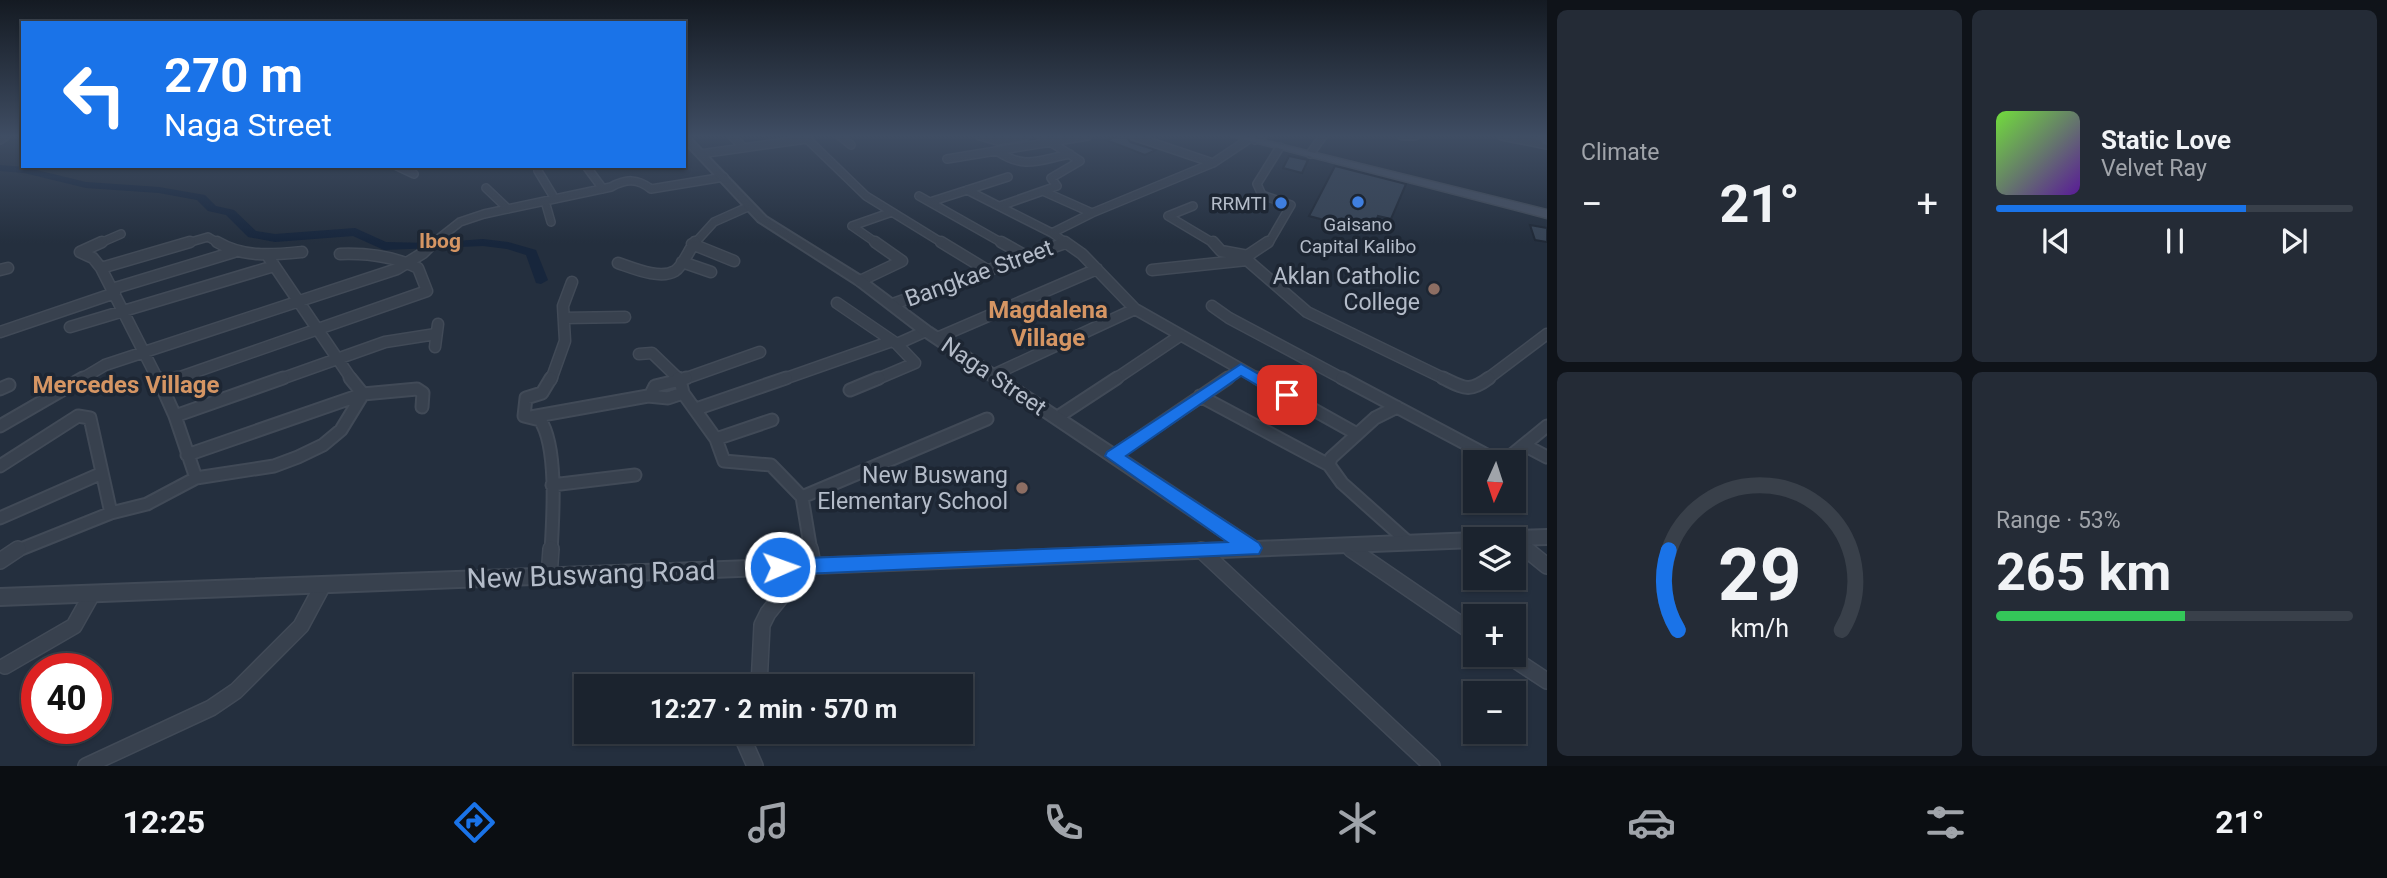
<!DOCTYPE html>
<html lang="en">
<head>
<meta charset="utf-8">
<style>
	body { margin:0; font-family:Roboto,sans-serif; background:#242b36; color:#f1f3f6; height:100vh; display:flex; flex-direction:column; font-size:26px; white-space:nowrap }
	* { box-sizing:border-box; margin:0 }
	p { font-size:23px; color:#a0a4aa }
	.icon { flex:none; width:38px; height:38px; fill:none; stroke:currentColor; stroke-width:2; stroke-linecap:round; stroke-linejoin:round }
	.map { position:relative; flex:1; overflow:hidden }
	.panel { display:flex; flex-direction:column; gap:10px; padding:10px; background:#0f1319; width:840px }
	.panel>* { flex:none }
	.guide { position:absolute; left:21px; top:21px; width:665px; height:147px; border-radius:0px; box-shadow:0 2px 5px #0004,0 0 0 2px #39404a; background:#1a73e8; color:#fff; overflow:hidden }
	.needle { width:46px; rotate:183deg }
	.buttons { position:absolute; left:1463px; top:450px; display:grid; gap:14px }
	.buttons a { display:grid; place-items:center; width:63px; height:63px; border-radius:0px; background:#1b232e; box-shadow:0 2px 5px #0004,0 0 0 2px #39404a; font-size:35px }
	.speed { position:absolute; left:21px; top:653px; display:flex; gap:14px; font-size:35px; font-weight:700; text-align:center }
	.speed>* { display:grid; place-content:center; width:91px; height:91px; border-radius:50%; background:#1b232e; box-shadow:0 2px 5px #0004,0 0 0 2px #39404a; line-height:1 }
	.speed .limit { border:10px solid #d22; background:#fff; color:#111 }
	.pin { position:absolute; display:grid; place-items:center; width:60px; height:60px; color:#fff; margin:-30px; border-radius:14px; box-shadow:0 4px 10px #0006 }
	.me { position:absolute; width:77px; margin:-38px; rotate:88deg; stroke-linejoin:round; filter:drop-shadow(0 0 5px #0008) }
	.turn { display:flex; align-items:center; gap:24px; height:147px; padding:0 28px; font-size:32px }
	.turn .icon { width:91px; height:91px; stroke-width:2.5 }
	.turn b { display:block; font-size:49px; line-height:60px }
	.big { font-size:52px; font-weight:700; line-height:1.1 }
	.panel .card { flex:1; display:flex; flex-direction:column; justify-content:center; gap:10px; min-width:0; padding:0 24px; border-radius:10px; background:#242b36 }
	.panel .dial { align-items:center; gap:0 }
	.dial svg { height:182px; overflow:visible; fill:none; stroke:#39404a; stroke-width:7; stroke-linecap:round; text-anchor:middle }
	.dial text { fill:#f1f3f6; stroke:none }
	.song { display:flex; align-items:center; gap:21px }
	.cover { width:84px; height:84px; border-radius:10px; background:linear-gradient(135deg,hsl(100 70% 55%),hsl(270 70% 35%)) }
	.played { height:7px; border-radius:4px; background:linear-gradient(90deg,#1a73e8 70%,#39404a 70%) }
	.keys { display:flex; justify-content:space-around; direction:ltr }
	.heat { display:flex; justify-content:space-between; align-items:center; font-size:38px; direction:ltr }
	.charge { height:10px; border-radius:5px; background:linear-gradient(90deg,#34c759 53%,#39404a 0) }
	.panel .tiles { flex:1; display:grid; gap:10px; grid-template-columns:repeat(2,1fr) }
	.trip { position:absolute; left:574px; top:674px; width:399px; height:70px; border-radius:0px; background:#1b232e; box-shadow:0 2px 5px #0004,0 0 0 2px #39404a; font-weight:700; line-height:70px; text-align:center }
	.tabs { display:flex; height:112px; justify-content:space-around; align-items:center; background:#0b0e12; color:#a0a4aa }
	.tabs .icon { width:49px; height:49px }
	.tabs .active { color:#1a73e8 }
	.tabs b { font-size:32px; color:#f1f3f6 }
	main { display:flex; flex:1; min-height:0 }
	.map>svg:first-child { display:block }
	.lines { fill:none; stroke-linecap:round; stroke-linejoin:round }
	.river { fill:#17263c; fill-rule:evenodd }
	.building { fill:#364354; stroke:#1f2835; stroke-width:2 }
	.minor-far3-casing { stroke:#414a57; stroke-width:10 }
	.minor-far2-casing { stroke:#414a57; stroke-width:13 }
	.minor-far1-casing { stroke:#414a57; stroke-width:15 }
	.minor-casing { stroke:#414a57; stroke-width:18 }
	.tertiary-casing { stroke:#414a57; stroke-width:4 }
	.secondary-casing { stroke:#414a57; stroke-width:3 }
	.minor-far3 { stroke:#38414e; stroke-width:7 }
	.minor-far2 { stroke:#38414e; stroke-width:10 }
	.minor-far1 { stroke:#38414e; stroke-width:11 }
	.minor { stroke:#38414e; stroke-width:15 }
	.tertiary { fill:#38414e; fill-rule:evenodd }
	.secondary { fill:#465061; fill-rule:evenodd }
	.route { fill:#1a73e8; stroke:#114b97; stroke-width:2 }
	.shop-dot { fill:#3f7fe0; stroke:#1d2633; stroke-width:2.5 }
	.education-dot { fill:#8d6e63; stroke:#1d2633; stroke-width:2.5 }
	.labels { text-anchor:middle; stroke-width:7; stroke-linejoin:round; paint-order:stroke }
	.far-poi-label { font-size:19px; fill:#b4bcc9; stroke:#1d2633; text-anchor:end }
	.far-neighbourhood-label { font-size:21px; font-weight:bold; fill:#d59563; stroke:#1d2633 }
	.street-label { font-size:23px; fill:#b4bcc9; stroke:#1d2633 }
	.poi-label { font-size:23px; fill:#b4bcc9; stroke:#1d2633; text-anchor:end }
	.neighbourhood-label { font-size:24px; font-weight:bold; fill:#d59563; stroke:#1d2633 }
	.near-street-label { font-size:28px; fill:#b4bcc9; stroke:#1d2633 }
</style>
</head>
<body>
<main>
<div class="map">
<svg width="1547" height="766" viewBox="0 0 1547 766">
	<rect width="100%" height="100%" fill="#242f3e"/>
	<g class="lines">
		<path class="river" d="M0,165L24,167L86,182L159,187L205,195L216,206L234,210L256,231L275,234L355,228L386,242L430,243L483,239L508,242L536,250L548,280L541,284L536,283L526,255L507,249L483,246L384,250L353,236L275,242L248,237L226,215L208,211L197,200L159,193L86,188L24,173L0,171Z"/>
	</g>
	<path class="building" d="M1118,136H1127L1130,142L1156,150L1145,155L1106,140Z
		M1289,156L1308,160L1302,173L1283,168Z
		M1335,166L1406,184L1391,219L1378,216L1373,230L1366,231L1309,216Z
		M1530,225L1547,228V242L1535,240Z"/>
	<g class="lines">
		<defs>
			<path id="minor-far3" d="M732,136L744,148
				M804,136L866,196L944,244
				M840,136L851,145
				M980,136L997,141L1026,136
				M1133,136L1213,163
				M1402,136H1415
				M1502,136L1547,145
				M0,140L6,136
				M1255,140L1261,136
				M997,151C1025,170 1039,160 1070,154
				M700,154L807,139
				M1310,154L1323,136
				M947,159L1088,136
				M397,166L414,174
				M586,166L603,189
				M538,171L555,199
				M486,188L508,209
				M967,190L1052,233L1068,244
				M1045,192L1092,213
				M919,196L1004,244
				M545,201L551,222
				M930,202L1008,177
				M1000,206L1057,186L1051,178L1080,161L1041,136
				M1168,216L1215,244
				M1168,216L1193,206
				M852,226L878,244
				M852,226L892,212
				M1052,233L1092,213L1213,163L1249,139
				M98,244L121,234
				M184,244L208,237L220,244
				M432,244L460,222L484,214L611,187C626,179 637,178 651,189L724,177
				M694,244L714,222L750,206
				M1062,244L1065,243
				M1266,244L1270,241L1291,205L1262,195L1257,184L1280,147"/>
			<path id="minor-far2" d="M102,242L80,252L93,258L101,268L158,380
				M217,242C244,258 272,255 302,252
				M941,242L987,270
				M1001,242L1026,256
				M1065,242L1082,254L1135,309L1260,380
				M1213,242L1221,251L1248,256
				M692,244L734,261
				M267,255L352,380
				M1247,260L1307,312L1447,380
				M1247,260L1250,254L1268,242
				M682,262L711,272
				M618,263C633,268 660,280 675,271C683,266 689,250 695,242
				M101,268L190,242
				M0,270L8,268
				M1152,270L1247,260
				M860,281L902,261L875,242
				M112,289L234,252
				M837,303L897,344L915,363L875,380
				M893,304L1065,243
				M1212,306L1229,318L1345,380
				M564,318L625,317
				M70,327L274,266
				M0,332L115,293
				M937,338L1097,269
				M897,344L926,331
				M435,347L438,324
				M639,354L652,353L680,380
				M993,375L1135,309
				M80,380L105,365L397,269L423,253L434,242
				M172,380L427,291L418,268C393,256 368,253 340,254
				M278,380L385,342L436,334
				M551,380L565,341L563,306L572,282
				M681,380L760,352
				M781,380L892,341
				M1114,380L1181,335
				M1225,380L1241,369
				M1486,380L1547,334"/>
			<path id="minor-far1" d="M158,378L175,416L196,478
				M678,378L680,380
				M686,378L680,380L683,393L716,439L772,420
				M1257,378L1357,434
				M1342,378L1500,462
				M1443,378C1464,388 1469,393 1489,378
				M159,384L177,378
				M0,389L9,385
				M850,390L879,378
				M650,396L655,386L680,380
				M1200,396L1329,465
				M1397,407L1375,418L1331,458L1329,465L1342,483L1408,542
				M696,409L786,378
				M175,416L283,378
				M531,417L648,396L668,398L683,393
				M1056,418L1117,378
				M0,426L83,378
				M716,439L724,461L771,465L802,497
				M1524,445L1547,457
				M187,455L363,394L417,389L423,393L422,407
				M1113,456L1228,378
				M1503,462L1547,426
				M0,466L78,416L90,418L111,513
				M552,485L635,475
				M0,518L102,473
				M1513,538L1529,551
				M1345,545L1353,551
				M16,551L111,513L147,504L196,478L274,466L298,457L323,445L341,430L363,394L350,378
				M551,551C553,518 558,446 540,420L524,416L526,398L542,393L551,378
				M811,551L802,497L987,419"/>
			<path id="minor" d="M810,549L813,565
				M1351,549L1475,634
				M1526,549L1547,566
				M1201,550L1432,766
				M0,561L18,549
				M549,576L551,549
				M1506,654L1547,681
				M5,666L74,626L92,594
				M759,686L762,625L768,613L806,566
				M740,732L755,766
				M86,766L211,708L236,691L301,626L323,585"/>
			<path id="tertiary" d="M684,136H688L766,217L864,278L931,328L1256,542L1475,533L1481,535L1483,539H1475V547L0,605V589L1231,543L921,334L856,284L758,221L684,142Z
				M1547,530V544L1514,545V539H1484L1487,534L1493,532Z"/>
			<path id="secondary" d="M1231,136H1246L1547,210V218Z
				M1538,136H1547V145L1543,144Z"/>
		</defs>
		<use href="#minor-far3" class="minor-far3-casing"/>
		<use href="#minor-far2" class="minor-far2-casing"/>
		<use href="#minor-far1" class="minor-far1-casing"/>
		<use href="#minor" class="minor-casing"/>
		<use href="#tertiary" class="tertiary-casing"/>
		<use href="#secondary" class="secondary-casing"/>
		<use href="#minor-far3" class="minor-far3"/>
		<use href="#minor-far2" class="minor-far2"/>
		<use href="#minor-far1" class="minor-far1"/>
		<use href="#minor" class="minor"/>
		<use href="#tertiary" class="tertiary"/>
		<use href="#secondary" class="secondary"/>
	</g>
	<linearGradient id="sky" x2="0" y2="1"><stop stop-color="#141a22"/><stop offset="0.56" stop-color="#3f4d63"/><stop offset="1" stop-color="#3f4d63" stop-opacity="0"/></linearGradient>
	<rect width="1547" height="243" fill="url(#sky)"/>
	<path class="route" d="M1241,364L1295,395L1293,399H1281L1241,376L1126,456L1259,543L1262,548L1259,554L780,575L773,573L770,567L773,561L780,559L1227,542L1105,456L1107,452Z"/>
	<g class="shop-dot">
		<circle cx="1358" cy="202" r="7"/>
		<circle cx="1281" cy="203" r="7"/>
	</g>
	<g class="education-dot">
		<circle cx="1434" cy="289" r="7"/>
		<circle cx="1022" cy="488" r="7"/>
	</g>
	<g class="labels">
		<g class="far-poi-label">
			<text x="1267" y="210">RRMTI</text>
			<text x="1358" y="231" text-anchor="middle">Gaisano<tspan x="1358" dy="22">Capital Kalibo</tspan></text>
		</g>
		<g class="far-neighbourhood-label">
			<text x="440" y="248">Ibog</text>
		</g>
		<g class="street-label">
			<text transform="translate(979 273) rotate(-20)" y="8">Bangkae Street</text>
			<text transform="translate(994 376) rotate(34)" y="8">Naga Street</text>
		</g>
		<g class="poi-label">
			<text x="1420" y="284">Aklan Catholic<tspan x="1420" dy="26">College</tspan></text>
			<text x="1008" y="483">New Buswang<tspan x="1008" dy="26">Elementary School</tspan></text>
		</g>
		<g class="neighbourhood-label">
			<text x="1048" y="318">Magdalena<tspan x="1048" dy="28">Village</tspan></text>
			<text x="126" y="393">Mercedes Village</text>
		</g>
		<g class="near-street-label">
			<text transform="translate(591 574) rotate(-2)" y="10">New Buswang Road</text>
		</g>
	</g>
</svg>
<div class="buttons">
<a><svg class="needle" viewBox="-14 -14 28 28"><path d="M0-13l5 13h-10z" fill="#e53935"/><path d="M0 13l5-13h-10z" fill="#a0a4aa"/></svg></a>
<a><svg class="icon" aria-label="layers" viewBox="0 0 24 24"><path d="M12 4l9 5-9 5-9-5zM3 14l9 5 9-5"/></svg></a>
<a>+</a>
<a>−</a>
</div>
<div class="speed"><div class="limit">40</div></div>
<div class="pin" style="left:1287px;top:395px;background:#d93025"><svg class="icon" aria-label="arrive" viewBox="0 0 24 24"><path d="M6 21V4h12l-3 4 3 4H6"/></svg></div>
<svg class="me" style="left:780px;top:567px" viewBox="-20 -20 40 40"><circle r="17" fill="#1a73e8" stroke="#fff" stroke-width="3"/><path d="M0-11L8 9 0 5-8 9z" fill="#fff"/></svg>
<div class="trip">12:27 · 2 min · 570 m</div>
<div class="guide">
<div class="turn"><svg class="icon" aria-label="left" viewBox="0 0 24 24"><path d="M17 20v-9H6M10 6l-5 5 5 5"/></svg><div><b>270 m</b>Naga Street</div></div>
</div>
</div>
<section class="panel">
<div class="tiles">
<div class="card"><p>Climate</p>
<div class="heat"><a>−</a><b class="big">21°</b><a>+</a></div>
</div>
<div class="card">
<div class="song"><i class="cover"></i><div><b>Static Love</b><p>Velvet Ray</p></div></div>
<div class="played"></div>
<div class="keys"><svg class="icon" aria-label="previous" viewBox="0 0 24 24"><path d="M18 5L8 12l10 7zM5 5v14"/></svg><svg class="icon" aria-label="pause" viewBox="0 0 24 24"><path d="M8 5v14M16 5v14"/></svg><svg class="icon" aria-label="next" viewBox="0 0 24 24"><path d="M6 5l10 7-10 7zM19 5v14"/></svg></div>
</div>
<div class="card dial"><svg viewBox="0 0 100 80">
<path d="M14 69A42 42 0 1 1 86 69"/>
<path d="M14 69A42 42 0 0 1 10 34" stroke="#1a73e8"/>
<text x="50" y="56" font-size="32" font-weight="700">29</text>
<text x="50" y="72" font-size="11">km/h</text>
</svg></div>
<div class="card"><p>Range · 53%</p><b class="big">265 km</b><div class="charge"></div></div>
</div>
</section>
</main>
<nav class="tabs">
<b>12:25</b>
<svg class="icon active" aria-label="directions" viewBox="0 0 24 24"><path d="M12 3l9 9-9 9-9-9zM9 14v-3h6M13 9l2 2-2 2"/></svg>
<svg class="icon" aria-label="music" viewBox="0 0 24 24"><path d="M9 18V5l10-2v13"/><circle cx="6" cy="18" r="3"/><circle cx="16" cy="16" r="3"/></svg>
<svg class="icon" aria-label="phone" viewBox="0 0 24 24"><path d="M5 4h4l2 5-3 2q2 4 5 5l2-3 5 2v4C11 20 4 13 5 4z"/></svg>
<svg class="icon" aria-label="climate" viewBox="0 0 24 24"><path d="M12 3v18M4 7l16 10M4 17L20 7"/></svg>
<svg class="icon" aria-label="car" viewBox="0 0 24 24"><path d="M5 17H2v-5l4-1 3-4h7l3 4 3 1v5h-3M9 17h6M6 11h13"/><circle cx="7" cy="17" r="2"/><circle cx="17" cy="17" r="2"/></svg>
<svg class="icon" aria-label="filters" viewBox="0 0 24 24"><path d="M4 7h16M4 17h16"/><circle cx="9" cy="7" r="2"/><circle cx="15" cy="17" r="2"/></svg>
<b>21°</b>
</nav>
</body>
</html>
